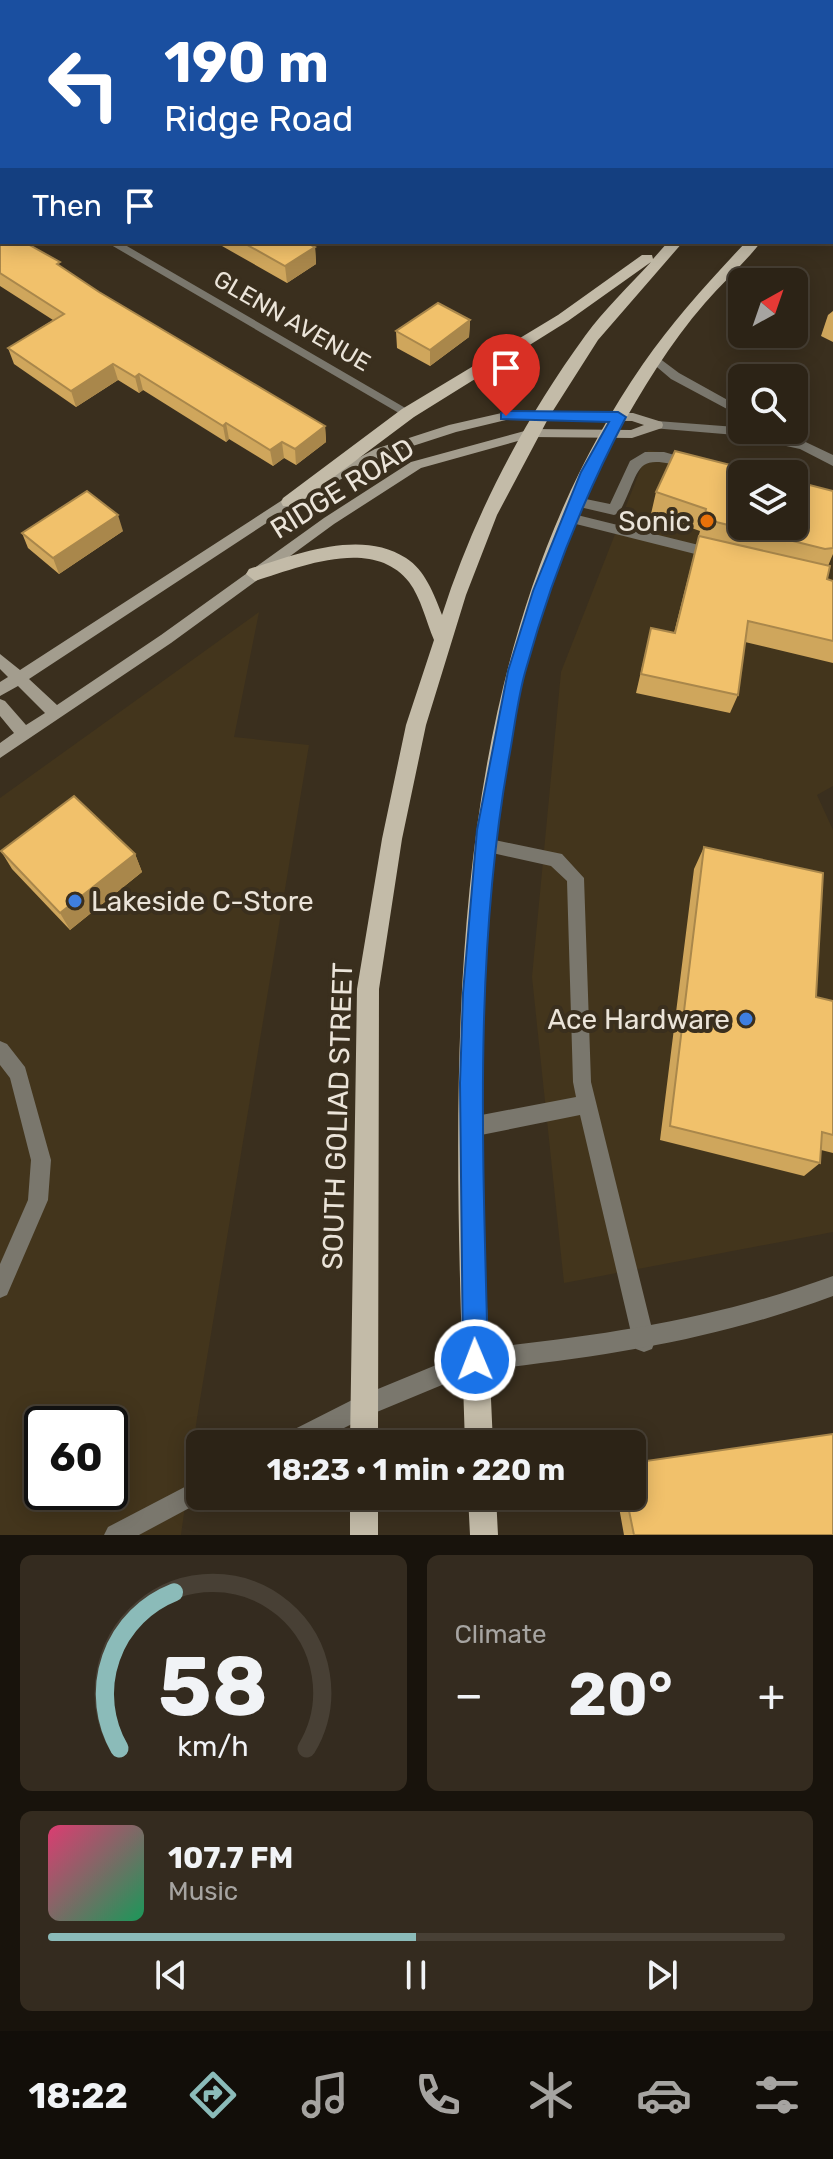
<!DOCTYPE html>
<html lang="en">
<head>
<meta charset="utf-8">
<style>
	body { margin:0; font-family:Rubik,sans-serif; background:#342b1f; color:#f1f3f6; height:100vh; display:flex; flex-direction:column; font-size:30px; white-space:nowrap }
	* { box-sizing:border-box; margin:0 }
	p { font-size:26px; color:#a6a4a1 }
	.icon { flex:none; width:44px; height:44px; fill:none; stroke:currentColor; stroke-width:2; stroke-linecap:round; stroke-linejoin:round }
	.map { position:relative; height:1535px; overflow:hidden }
	.details { display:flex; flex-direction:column; gap:20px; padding:20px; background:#18130c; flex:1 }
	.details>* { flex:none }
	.hud { position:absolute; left:0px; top:0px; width:834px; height:244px; box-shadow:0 4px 20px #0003,0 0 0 2px #484035; background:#1a4fa0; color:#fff; overflow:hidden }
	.needle { width:52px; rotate:40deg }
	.buttons { position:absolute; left:728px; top:268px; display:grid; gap:16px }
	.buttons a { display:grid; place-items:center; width:80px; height:80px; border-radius:12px; background:#2c2316; box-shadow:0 4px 20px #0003,0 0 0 2px #484035; font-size:40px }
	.speed { position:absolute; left:24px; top:1406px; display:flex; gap:16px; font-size:40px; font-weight:700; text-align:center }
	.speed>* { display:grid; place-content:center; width:104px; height:104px; border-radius:50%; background:#2c2316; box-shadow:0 4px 20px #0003,0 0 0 2px #484035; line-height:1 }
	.speed .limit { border:4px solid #111; border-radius:12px; background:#fff; color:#111 }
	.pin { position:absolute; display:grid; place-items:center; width:68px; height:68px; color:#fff; margin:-82px -34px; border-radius:50% 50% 50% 0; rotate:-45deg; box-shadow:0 0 8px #0007 }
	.pin .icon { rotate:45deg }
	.me { position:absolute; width:88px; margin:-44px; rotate:359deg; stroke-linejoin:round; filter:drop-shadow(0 0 6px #0008) }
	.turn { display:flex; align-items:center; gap:28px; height:168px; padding:0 32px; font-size:36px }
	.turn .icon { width:104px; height:104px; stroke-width:2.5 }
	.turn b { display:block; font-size:56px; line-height:68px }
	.then { display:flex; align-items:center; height:76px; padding:0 32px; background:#0003; gap:16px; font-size:30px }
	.big { font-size:60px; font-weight:700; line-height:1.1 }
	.details .card { flex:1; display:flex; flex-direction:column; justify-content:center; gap:12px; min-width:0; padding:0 28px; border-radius:12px; background:#342b1f }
	.details .dial { align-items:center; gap:0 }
	.dial svg { height:208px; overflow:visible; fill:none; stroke:#484035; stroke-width:7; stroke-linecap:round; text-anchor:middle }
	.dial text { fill:#f1f3f6; stroke:none }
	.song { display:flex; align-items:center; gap:24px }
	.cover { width:96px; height:96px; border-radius:12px; background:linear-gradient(135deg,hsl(340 70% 55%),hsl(150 70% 35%)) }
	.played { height:8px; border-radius:4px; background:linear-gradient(90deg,#8bbbb9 50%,#484035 50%) }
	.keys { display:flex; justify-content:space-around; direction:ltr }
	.heat { display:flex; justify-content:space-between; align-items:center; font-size:44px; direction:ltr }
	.details .tiles { flex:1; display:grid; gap:20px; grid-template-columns:1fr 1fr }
	.card:last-child { grid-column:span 2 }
	.trip { position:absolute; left:186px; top:1430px; width:460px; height:80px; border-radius:12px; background:#2c2316; box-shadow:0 4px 20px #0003,0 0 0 2px #484035; font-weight:700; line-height:80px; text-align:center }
	.tabs { display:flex; height:128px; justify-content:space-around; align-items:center; background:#120e09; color:#a6a4a1 }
	.tabs .icon { width:56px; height:56px }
	.tabs .active { color:#8bbbb9 }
	.tabs b { font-size:36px; color:#f1f3f6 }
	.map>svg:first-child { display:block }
	.built { fill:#43351c; fill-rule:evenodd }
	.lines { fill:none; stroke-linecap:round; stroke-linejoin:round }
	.lane { fill:#7a776d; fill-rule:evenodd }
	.street { fill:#7a776d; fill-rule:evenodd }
	.secondary { fill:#a39d8e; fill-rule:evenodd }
	.primary { fill:#c3bba8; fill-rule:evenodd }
	.wall { fill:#cfa65c }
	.shaded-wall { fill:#a9874b }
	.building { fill:#f1c16b; stroke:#a9874b; stroke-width:2 }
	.route { fill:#1a73e8; stroke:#114b97; stroke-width:2 }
	.food-dot { fill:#e8710a; stroke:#3a2f1e; stroke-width:3 }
	.shop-dot { fill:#3f7fe0; stroke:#3a2f1e; stroke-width:3 }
	.labels { text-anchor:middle; stroke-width:8; stroke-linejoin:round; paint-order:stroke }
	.far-street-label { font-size:24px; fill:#ebe4d9; stroke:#3a2f1e }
	.street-label { font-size:28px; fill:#ebe4d9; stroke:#3a2f1e }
	.poi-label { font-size:28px; fill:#ebe4d9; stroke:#3a2f1e; text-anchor:end }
</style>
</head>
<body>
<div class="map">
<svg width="833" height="1535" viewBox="0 0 833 1535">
	<rect width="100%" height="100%" fill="#3a2f1e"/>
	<path class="built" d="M648,450L732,464L758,474H742V526H794L833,502V786L817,795L833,830V1232L564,1283L532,977L561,672Z
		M259,612L234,737L309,745L197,1418L181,1535H0V798ZM42,1424H110V1492H42Z"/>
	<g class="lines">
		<path class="lane" d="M645,452H664L695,461L697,464L690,469C631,451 643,468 619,513L614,515L571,505V499L576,497L610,504L630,461Z
			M569,513L715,549L722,554L715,559L564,521L562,518Z
			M485,838L562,854L584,878L591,1082L655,1341L652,1349L644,1352L636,1349L633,1341L580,1115L471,1137L464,1134L461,1127L464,1120L471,1117L576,1097L573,1082L567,881L551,866L479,850L477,845L479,840Z
			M0,1041L7,1044L25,1067L51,1160L48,1200L7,1295L0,1298V1264L28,1200L31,1160L10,1078L0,1065Z
			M475,1349L483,1352L486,1360L483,1368L372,1414L312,1444H278L281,1436L356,1398Z
			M200,1479V1496H209L208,1498L139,1535H104L108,1527Z"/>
		<path class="street" d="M0,174H2V181H0Z
			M832,194H833V200H832Z
			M106,242H120L414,413L408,417L404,416Z
			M655,355L679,373L742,408V417L671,379L651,362V356Z
			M657,421L736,427L742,430L788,438L793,436L833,455V466L800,449L736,435L652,428L651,425Z
			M833,1276V1296C713,1341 601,1357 475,1371L467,1368L464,1360L467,1352L475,1349C601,1336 713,1320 833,1276Z"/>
		<path class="secondary" d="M506,412L633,413L662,422L663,425L662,428L632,438L532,437L421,468L334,524L171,643L0,758V743L14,733L0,716V699L5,701L26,725L45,713L18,686L0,696V682L8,677L0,669V654L20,670L284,499L375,449L449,425ZM506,420L632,421L644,425L631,430L532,429L411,462L324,518L161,635L57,705L29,679L294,505L385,455L456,432Z"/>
		<path class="primary" d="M833,112V120L832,121V113Z
			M833,168V177H832V168Z
			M668,242H683L598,340L549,417L497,515L466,595L426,725L402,839L379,989L378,1444H350L357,989L382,839L406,725L434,640C426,621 421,598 409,582C373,536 300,567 255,581L246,574L249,569C295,555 360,528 406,558C425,570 434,594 442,615C474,515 524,420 585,336C604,310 629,286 651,262L568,321L414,417L295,506H283L281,502L283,498L402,409L558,315L642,255H652L653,259Z
			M746,242H761C744,264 723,282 705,303C670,343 642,390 616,436C451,730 479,1118 493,1444H465C454,1087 430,672 643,364C674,320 709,281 746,242Z
			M350,1496H378V1535H350Z
			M468,1496H496L498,1535H470Z"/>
	</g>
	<path class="wall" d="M375,0H454L451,2H375Z
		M0,235L61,267L99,292L325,426L326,442L296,465L284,458L273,466L229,439L226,442L143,390L139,393L118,380L76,407L14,364L8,348L53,320L0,286Z
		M215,242H305L315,247L316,264L287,283Z
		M833,311V342L821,336L828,315Z
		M470,320L469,337L430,366L397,348L396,331Z
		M833,491V554L828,566L827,579L833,581V663L745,642L738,695L730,713L636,693L651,628L674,633L700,531L651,514L656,492Z
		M123,531L59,574L28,548L22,533Z
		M704,847L816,997L833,1001V1153L821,1150L820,1163L804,1176L660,1140L694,869Z
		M1,851L135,854L142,872L70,930L12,869Z
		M617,1496H632L833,1535H624Z"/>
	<path class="shaded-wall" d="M425,0H454L451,2H422Z
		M638,0H660L657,2H635Z
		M2,115V134L0,135V116Z
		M315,247L316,264L287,283L285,266Z
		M470,320L469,337L430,366V350Z
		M113,364L118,380L76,407L71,391Z
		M139,374L143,390L139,393L135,377Z
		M226,423L229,439L226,442L223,426Z
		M325,426L326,442L296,465L295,449Z
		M282,442L284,458L273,466L270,450Z
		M118,515L123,531L59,574L53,558Z
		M135,854L142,872L70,930L60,913Z"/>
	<path class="building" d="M403,0H425L422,2H408Z
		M548,0H638L635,2H544Z
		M2,81V115L0,116V82Z
		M0,235L2,237V242H24L60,262L57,264L99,292L325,426L295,449L282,442L270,450L226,423L223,426L139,374L135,377L113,364L71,391L8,348L64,314L0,273Z
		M242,242H305L315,247L285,266Z
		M438,303L470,320L430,350L396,331Z
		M675,451L766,474H742V526H794V481L833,491V548L825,549L704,519L706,509L656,492Z
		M87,491L118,515L53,558L22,533Z
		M699,536L830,566L827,579L833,581V641L748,621L738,695L641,674L651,628L675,633Z
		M74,796L135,854L60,913L1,851Z
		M704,847L823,873L816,997L833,1001V1135L822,1132L820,1163L670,1126Z
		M833,1434V1535H634L626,1496H632V1463Z"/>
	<path class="route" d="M506,411L618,412L626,417C584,497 550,582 526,669C518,696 515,724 510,752C473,953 483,1157 488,1360L484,1368L475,1372L467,1368L463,1360L460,1083L463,993L477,830L508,671L533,591L581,472L609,422L501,419V413Z"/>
	<circle class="food-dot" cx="707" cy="521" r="8"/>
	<g class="shop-dot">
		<circle cx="75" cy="901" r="8"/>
		<circle cx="746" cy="1019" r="8"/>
	</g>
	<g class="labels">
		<g class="far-street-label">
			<text transform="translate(292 321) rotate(30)" y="8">GLENN AVENUE</text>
		</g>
		<g class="street-label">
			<text transform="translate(342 488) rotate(-32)" y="10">RIDGE ROAD</text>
			<text transform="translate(337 1116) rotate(-88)" y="10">SOUTH GOLIAD STREET</text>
		</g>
		<g class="poi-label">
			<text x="691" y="531">Sonic</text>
			<text x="91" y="911" text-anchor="start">Lakeside C-Store</text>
			<text x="730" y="1029">Ace Hardware</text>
		</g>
	</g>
</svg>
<div class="buttons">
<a><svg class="needle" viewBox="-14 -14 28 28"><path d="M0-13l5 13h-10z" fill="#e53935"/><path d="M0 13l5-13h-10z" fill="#a6a4a1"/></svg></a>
<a><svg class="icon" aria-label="search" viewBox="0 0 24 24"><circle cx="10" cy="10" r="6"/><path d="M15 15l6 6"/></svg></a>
<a><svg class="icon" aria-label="layers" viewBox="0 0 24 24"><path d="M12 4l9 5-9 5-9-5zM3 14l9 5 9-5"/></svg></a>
</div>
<div class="speed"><div class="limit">60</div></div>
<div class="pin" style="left:506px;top:416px;background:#d93025"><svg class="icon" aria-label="arrive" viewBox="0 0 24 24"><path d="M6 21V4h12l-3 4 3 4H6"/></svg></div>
<svg class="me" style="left:475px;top:1360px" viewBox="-20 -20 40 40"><circle r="17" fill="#1a73e8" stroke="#fff" stroke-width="3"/><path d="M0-11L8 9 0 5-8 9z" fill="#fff"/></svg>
<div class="trip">18:23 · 1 min · 220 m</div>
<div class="hud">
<div class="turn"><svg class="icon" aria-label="left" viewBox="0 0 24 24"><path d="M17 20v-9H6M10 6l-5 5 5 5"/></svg><div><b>190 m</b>Ridge Road</div></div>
<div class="then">Then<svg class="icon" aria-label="arrive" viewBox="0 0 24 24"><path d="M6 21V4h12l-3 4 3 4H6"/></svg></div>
</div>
</div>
<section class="details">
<div class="tiles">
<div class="card dial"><svg viewBox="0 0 100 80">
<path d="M14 69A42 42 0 1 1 86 69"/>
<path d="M14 69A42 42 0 0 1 35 9" stroke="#8bbbb9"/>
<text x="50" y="56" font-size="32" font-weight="700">58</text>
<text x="50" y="72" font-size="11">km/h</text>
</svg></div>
<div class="card"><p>Climate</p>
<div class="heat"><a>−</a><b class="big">20°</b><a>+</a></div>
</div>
<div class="card">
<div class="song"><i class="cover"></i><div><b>107.7 FM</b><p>Music</p></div></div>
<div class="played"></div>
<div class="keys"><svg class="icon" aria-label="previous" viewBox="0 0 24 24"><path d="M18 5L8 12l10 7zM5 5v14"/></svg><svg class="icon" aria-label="pause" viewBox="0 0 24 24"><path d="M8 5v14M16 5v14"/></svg><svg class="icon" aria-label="next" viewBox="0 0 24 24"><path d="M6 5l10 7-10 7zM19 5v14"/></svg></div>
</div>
</div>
</section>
<nav class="tabs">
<b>18:22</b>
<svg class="icon active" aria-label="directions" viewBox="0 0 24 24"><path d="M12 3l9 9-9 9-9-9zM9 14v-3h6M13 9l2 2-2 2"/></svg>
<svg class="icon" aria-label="music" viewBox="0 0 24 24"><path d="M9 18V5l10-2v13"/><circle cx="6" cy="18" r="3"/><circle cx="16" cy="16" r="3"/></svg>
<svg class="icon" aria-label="phone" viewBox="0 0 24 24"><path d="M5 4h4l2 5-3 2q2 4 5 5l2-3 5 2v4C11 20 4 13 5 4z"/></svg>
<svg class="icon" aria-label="climate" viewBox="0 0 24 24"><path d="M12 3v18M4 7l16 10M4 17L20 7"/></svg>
<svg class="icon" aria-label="car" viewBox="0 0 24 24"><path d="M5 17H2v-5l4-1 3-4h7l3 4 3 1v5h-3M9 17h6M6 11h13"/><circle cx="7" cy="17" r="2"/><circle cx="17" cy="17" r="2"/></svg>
<svg class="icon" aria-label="filters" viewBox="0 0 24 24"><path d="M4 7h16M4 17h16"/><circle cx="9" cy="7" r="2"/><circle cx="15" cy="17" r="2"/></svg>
</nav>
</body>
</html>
